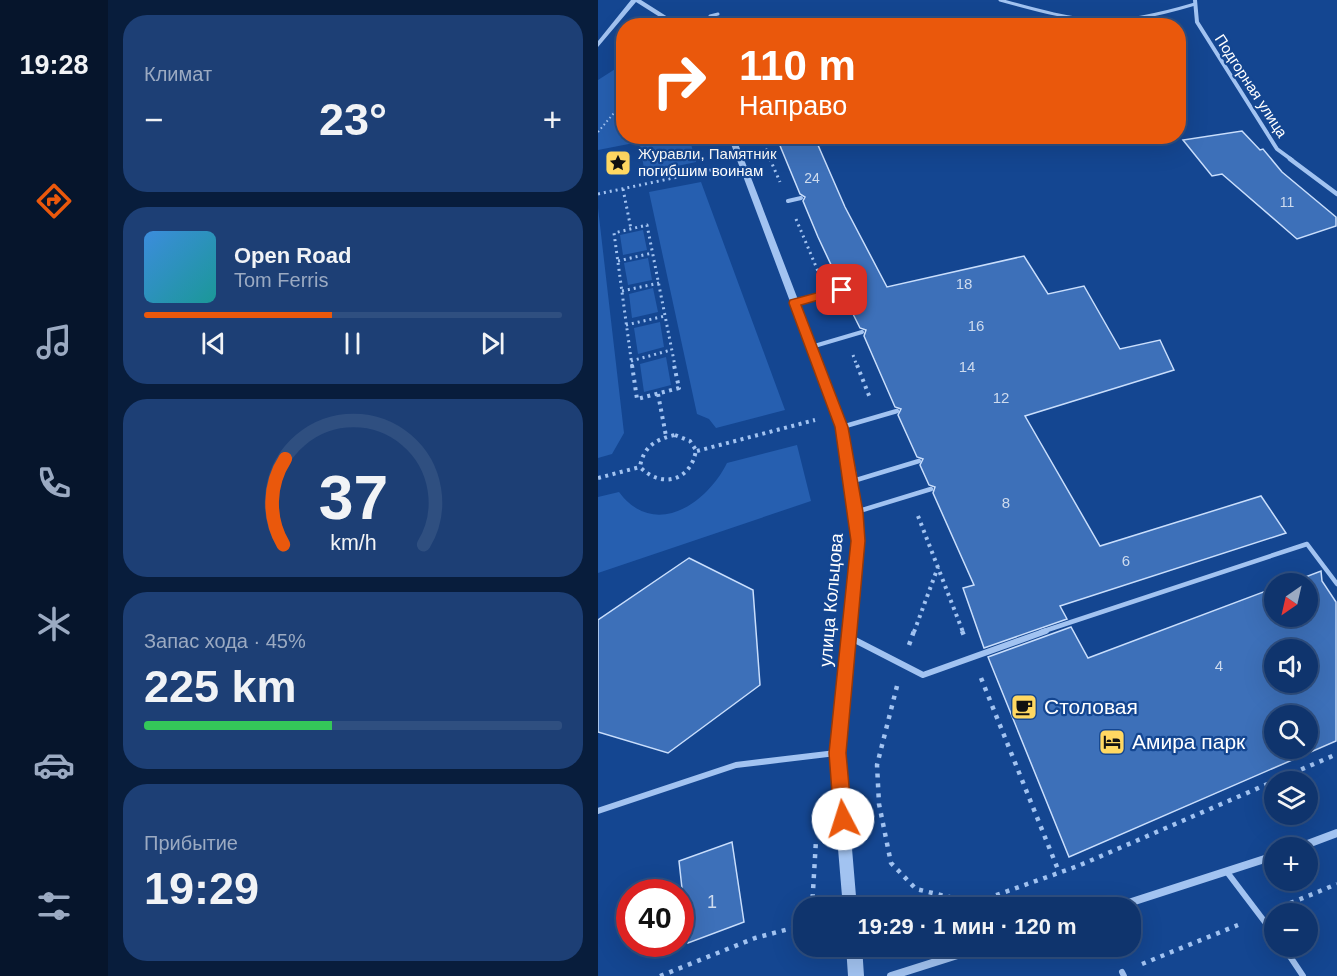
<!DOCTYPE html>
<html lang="ru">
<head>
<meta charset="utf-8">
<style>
	body { margin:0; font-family:Helvetica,sans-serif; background:#1d3f75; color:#f1f3f6; height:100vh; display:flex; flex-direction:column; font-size:22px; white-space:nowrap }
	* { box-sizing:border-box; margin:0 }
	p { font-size:20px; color:#9baac2 }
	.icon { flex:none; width:33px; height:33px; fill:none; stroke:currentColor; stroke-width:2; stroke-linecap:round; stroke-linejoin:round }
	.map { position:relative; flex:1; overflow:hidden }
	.sheet { display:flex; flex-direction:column; gap:15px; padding:15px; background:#081d3c; width:490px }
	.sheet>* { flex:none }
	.top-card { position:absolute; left:18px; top:18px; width:570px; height:126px; border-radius:24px; box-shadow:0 6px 24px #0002,0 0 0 2px #2f4f80; background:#ea580c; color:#fff; overflow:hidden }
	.needle { width:39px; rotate:214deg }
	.buttons { position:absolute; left:666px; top:573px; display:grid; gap:12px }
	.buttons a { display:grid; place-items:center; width:54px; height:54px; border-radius:50%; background:#0f346d; box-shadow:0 6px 24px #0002,0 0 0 2px #2f4f80; font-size:30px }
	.speed { position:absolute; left:18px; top:879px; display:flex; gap:12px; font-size:30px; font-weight:700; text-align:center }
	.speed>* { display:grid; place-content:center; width:78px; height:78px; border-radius:50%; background:#0f346d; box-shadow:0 6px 24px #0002,0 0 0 2px #2f4f80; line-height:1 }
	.speed .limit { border:9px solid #d22; background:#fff; color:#111 }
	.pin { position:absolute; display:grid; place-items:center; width:51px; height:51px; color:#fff; margin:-26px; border-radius:12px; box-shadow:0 3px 9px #0006 }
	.me { position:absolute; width:66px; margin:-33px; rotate:355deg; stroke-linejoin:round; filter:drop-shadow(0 0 4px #0008) }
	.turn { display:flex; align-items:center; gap:21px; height:126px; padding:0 24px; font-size:27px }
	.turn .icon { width:78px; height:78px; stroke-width:2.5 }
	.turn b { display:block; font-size:42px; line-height:51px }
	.big { font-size:45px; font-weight:600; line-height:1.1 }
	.sheet .tile { flex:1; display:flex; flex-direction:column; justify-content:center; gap:9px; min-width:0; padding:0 21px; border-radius:24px; background:#1d3f75 }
	.sheet .dial { align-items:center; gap:0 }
	.dial svg { height:156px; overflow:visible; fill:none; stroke:#2f4f80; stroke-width:7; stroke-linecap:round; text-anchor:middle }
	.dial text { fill:#f1f3f6; stroke:none }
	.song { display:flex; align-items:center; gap:18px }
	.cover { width:72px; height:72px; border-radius:9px; background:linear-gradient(135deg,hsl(210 70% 55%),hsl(180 70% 35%)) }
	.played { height:6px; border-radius:3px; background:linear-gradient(90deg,#ea580c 45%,#2f4f80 45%) }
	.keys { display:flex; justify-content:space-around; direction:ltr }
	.heat { display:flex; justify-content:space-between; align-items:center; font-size:33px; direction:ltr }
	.charge { height:9px; border-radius:4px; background:linear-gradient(90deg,#34c759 45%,#2f4f80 0) }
	.trip { position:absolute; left:195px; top:897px; width:348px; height:60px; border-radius:24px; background:#0f346d; box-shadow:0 6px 24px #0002,0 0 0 2px #2f4f80; font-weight:600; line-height:60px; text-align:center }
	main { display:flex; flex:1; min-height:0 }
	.menu { display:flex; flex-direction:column; width:108px; justify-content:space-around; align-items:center; background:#06152c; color:#9baac2 }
	.menu .icon { width:42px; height:42px }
	.menu .on { color:#ea580c }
	.menu b { font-size:27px; color:#f1f3f6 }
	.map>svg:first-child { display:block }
	.green { fill:#265fb0 }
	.building { fill:#3d70b9; stroke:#c9defc; stroke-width:1.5; fill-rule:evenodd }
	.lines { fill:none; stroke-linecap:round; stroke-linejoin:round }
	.path-far3 { stroke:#a2c3f1; stroke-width:2; stroke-dasharray:1.5 3; stroke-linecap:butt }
	.path-far2 { stroke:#a2c3f1; stroke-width:3; stroke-dasharray:2 4; stroke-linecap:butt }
	.path-far1 { stroke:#a2c3f1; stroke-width:4; stroke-dasharray:3 4.5; stroke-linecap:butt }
	.path { stroke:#a2c3f1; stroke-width:4.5; stroke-dasharray:4 6; stroke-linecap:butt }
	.service-far3 { stroke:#a2c3f1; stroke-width:3 }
	.service-far2 { stroke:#a2c3f1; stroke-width:4 }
	.service-far1 { stroke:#a2c3f1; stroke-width:4.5 }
	.service { stroke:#a2c3f1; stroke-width:6 }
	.minor-far2 { stroke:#a2c3f1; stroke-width:4 }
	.minor-far1 { stroke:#a2c3f1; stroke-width:4.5 }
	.minor { stroke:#a2c3f1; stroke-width:8 }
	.tertiary { fill:#a2c3f1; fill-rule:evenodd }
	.route { fill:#ea580c; stroke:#983908; stroke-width:1.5 }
	.labels { text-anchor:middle; stroke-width:4.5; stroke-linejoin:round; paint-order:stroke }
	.far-number-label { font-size:14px; fill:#cedbee }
	.far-street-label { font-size:15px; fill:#fff; stroke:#144691 }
	.far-poi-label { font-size:15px; fill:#fff; stroke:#144691; text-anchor:start }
	.number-label { font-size:15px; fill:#cedbee }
	.street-label { font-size:18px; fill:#fff; stroke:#144691 }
	.near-number-label { font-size:18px; fill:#cedbee }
	.near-poi-label { font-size:21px; fill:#fff; stroke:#144691; text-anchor:start }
</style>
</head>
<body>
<main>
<nav class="menu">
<b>19:28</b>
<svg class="icon on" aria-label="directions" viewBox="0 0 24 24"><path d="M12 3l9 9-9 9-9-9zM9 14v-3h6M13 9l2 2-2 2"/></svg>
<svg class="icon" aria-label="music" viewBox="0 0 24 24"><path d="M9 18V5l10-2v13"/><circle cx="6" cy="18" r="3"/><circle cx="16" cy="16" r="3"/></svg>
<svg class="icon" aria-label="phone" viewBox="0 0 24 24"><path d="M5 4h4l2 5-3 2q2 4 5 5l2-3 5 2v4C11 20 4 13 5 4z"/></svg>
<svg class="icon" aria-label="climate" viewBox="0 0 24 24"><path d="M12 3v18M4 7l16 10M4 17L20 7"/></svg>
<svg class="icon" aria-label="car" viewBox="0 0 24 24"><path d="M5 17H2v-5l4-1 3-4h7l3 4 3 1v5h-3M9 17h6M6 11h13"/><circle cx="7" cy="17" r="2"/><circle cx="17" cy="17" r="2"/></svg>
<svg class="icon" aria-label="filters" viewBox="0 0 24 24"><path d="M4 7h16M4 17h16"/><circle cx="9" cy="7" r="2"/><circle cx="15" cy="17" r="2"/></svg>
</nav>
<section class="sheet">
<div class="tile"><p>Климат</p>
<div class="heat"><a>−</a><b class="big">23°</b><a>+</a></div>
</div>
<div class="tile">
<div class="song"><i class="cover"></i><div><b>Open Road</b><p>Tom Ferris</p></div></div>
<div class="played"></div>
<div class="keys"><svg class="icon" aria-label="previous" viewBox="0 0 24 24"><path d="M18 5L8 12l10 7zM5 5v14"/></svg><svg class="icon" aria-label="pause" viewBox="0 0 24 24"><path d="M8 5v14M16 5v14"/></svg><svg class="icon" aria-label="next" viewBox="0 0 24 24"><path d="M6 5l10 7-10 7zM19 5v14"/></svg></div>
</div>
<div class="tile dial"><svg viewBox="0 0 100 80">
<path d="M14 69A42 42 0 1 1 86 69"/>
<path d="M14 69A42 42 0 0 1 15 25" stroke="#ea580c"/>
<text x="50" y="56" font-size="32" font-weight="700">37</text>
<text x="50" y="72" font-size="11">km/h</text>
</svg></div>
<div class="tile"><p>Запас хода · 45%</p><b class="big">225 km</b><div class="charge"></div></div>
<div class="tile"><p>Прибытие</p><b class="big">19:29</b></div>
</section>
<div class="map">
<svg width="739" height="976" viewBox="0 0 739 976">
	<rect width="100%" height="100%" fill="#144691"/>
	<path class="green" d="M25,64L26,136L91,137L98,162L47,173L41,142L0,150V80Z
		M103,182L187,410L118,428L111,419L99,414L51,192Z
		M0,208L26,433L14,454L0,458Z
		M45,230L49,250L25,255L22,235Z
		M50,258L54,280L30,285L26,263Z
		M55,288L60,312L34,318L31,294Z
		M62,322L66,347L40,354L36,328Z
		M68,357L73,385L46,392L42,364Z
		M199,445L213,501L0,573V497L21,492C56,539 108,505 129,463Z"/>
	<path class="building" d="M644,131L662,150L665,149L684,172L738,217V226L699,239L624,174L614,176L585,140Z
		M178,136H216L247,207L289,287L426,256L450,294L486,286L522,349L562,340L576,370L427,416L502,546L663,496L688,533L462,606L469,619L386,648L365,588L376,585L335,493L337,487L331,485L322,465L325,459L319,457L300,415L303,409L297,407L266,336L268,330L262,328L256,316L246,294L248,288L243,286L220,237L205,201L207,197L202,194Z
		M91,558L155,590L162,685L70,753L0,732V620Z
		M723,571L724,581L738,602V741L471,857L390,657L473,627L490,658L676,588V616H710V584H689ZM676,650H710V682H676ZM676,716H710V748H676Z
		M134,842L146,922L90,943L81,861Z"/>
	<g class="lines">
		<path class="path-far3" d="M0,132L26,101
			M163,136L173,160"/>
		<path class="path-far2" d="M172,159L182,182
			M25,189L33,229
			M0,194L113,170
			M198,219L222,276
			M20,261L54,253
			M24,291L61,283
			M28,325L67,316
			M255,355L259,366
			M33,361L73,350
			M34,366L16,233L49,225L77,366"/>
		<path class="path-far1" d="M34,365L39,399L81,388L76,365
			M259,365L272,398
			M60,394L68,436
			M77,435L92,441L98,450C93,481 64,489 42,467C45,447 58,439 77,435Z
			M99,451L217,420
			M0,478L42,467
			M320,516L365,632
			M316,632L340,567"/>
		<path class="path" d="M364,631L367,638
			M311,645L316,631
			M383,678L461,872
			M299,686L279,765L281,804L293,863L318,889L376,903L480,866L739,754
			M683,907L739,884
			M214,908L218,840
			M544,964L640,925
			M62,976L157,938L206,925"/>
		<path class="service-far3" d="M402,0C485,23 513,29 597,4
			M112,16L120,14"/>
		<path class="service-far2" d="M190,201L203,198
			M196,303L244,290
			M213,347L264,332"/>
		<path class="service-far1" d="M244,427L299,411
			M255,481L321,461
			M258,512L333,489
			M443,632L709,544L739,584"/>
		<path class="service" d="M253,638L325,675L448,631
			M0,811L138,765L238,753
			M629,872L676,934
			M685,946L705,976
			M524,972L526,976"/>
		<path class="minor-far2" d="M597,0L599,22L679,149L694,160"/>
		<path class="minor-far1" d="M692,159L739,194"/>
		<path class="minor" d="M699,848L739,833
			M515,908L676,856
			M293,976L388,946"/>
		<path class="tertiary" d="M33,0H43L84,26H76L38,2L0,47V41Z
			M130,136H137L249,427L260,481L266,541L246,753L259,908H245L232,753L254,541L250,481L239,427Z
			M248,946H264L266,976H250Z"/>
	</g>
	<path class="route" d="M244,286L250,290L248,292L203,305L250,427L265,512L267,541L248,753L254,819L251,826L245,828L239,826L236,819L231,753L253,541L237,427L191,303L192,300Z"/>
	<defs>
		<symbol id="sight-square" viewBox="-11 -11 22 22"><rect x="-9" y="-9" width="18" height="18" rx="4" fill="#ffd862" stroke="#144691"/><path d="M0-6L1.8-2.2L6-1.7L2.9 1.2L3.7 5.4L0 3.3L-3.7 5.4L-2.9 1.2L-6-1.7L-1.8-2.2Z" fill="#111"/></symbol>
		<symbol id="cafe-square" viewBox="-11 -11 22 22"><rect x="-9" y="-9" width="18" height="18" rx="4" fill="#ffd862" stroke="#144691"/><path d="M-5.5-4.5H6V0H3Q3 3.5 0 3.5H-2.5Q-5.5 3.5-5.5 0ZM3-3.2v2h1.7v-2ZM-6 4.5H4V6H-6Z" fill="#111"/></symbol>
		<symbol id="hotel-square" viewBox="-11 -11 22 22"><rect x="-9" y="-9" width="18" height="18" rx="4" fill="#ffd862" stroke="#144691"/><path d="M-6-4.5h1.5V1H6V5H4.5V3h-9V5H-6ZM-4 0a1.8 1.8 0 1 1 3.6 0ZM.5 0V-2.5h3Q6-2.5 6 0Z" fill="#111"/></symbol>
	</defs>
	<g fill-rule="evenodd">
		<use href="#sight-square" x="5" y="148" width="30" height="30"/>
		<use href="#cafe-square" x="411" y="692" width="30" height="30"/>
		<use href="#hotel-square" x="499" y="727" width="30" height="30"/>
	</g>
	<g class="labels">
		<g class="far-number-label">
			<text x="214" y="183">24</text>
			<text x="689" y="207">11</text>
		</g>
		<g class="far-street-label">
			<text transform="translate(653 86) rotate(57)" y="5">Подгорная улица</text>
		</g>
		<g class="far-poi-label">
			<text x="40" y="159">Журавли, Памятник<tspan x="40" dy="17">погибшим воинам</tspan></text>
		</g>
		<g class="number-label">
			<text x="366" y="289">18</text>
			<text x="378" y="331">16</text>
			<text x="369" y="372">14</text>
			<text x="403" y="403">12</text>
			<text x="408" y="508">8</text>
			<text x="528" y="566">6</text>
			<text x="621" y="671">4</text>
		</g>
		<g class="street-label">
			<text transform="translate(233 600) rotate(-85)" y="6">улица Кольцова</text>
		</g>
		<g class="near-number-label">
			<text x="114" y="908">1</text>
		</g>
		<g class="near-poi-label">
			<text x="446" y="714">Столовая</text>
			<text x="534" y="749">Амира парк</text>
		</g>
	</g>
</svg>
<div class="buttons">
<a><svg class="needle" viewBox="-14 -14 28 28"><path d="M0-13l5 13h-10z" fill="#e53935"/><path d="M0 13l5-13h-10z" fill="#9baac2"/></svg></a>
<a><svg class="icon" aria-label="sound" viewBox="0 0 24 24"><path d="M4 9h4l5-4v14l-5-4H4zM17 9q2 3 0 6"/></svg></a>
<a><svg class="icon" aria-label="search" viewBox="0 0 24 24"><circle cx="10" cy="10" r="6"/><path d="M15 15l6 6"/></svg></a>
<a><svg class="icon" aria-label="layers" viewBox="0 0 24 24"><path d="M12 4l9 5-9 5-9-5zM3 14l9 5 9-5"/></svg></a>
<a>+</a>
<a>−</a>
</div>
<div class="speed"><div class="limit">40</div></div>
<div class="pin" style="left:244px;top:290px;background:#d93025"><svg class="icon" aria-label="arrive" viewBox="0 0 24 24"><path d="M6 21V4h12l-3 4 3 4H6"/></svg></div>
<svg class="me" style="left:245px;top:819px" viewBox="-20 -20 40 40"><circle r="19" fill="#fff"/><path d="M0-13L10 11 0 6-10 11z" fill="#ea580c"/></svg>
<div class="trip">19:29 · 1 мин · 120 m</div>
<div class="top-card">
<div class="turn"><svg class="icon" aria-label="right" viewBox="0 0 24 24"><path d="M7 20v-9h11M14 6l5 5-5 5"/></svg><div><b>110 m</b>Направо</div></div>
</div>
</div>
</main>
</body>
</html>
